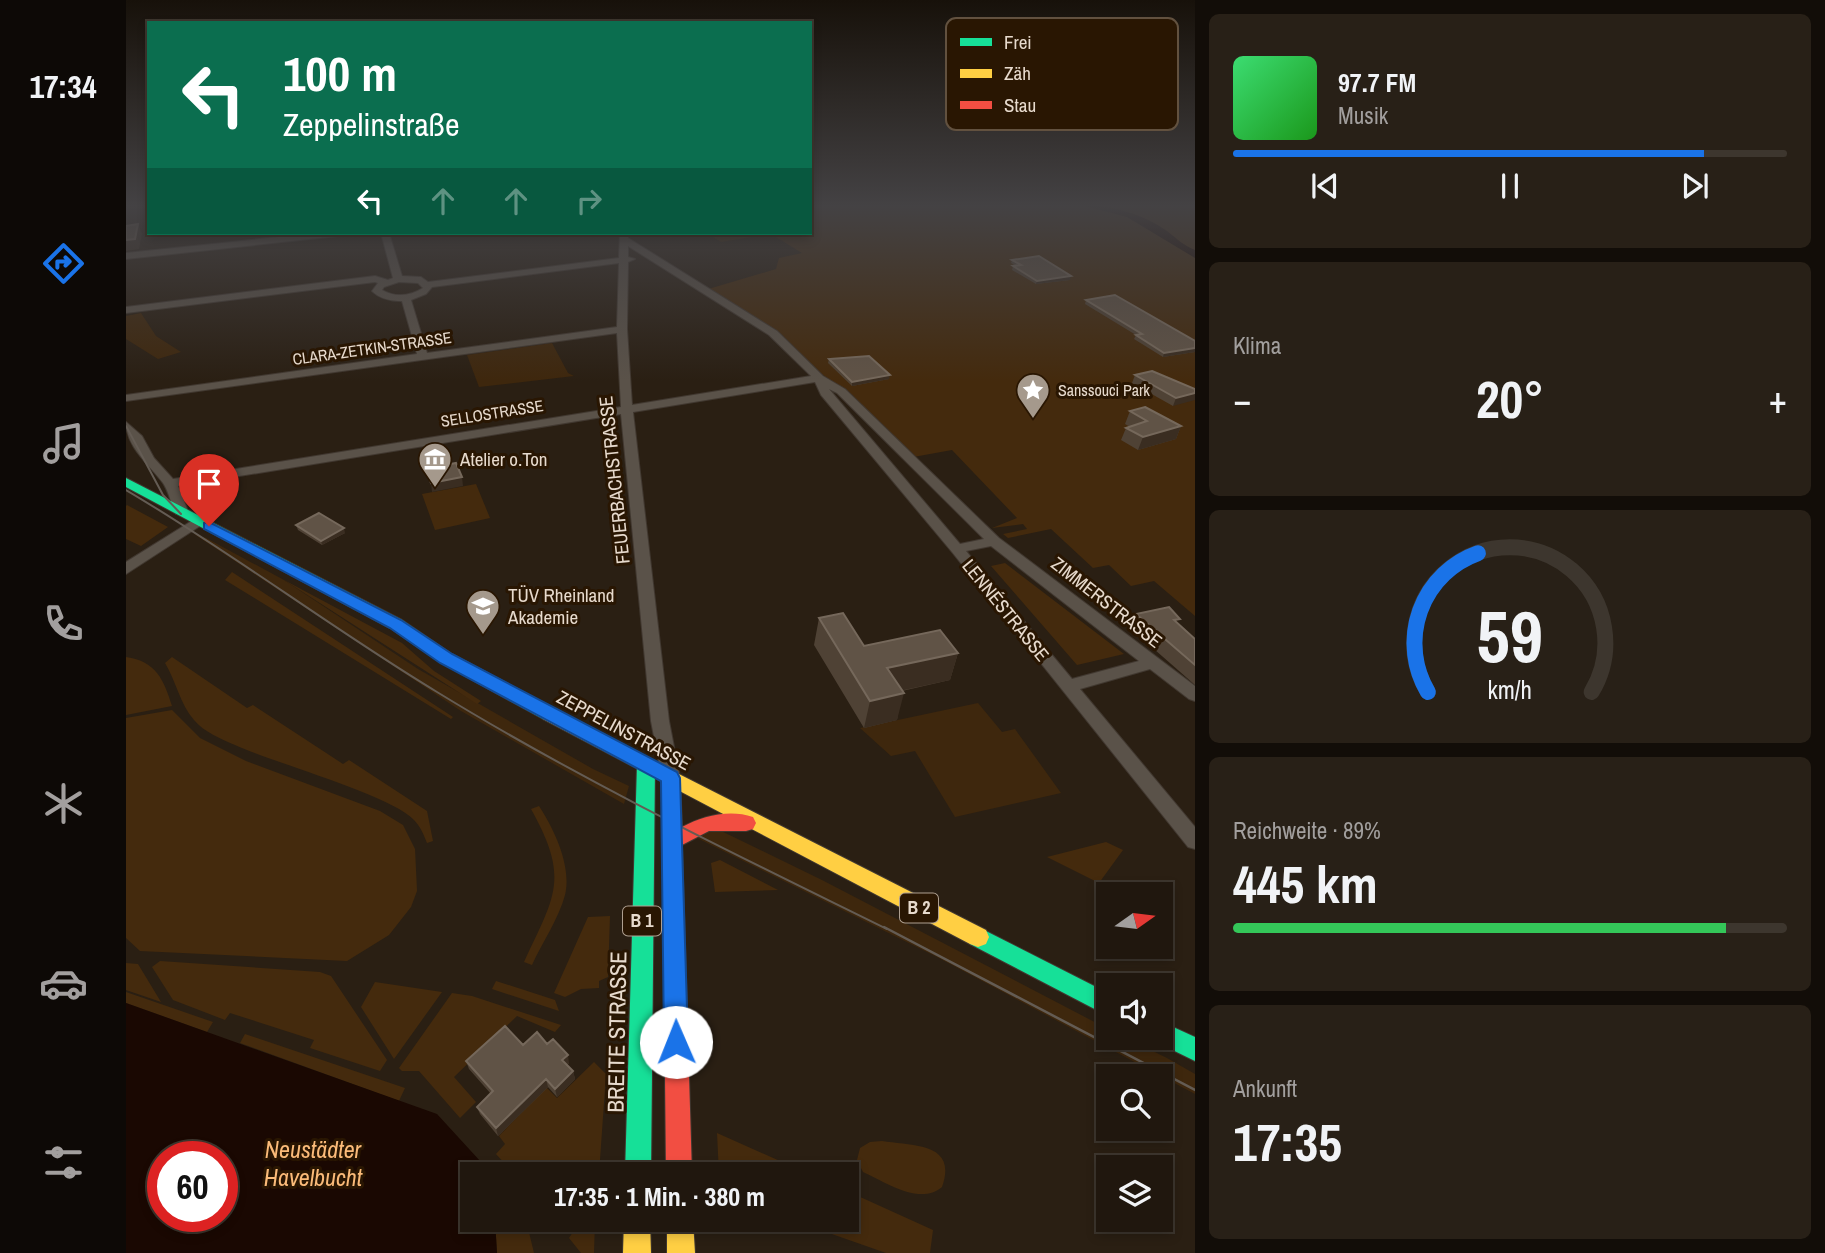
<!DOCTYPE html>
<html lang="de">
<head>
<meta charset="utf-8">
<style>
	body { margin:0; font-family:"Archivo Narrow",sans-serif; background:#282017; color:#f1f3f6; height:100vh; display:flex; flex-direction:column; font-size:26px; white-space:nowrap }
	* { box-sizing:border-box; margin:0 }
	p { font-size:23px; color:#a29f9e }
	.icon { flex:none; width:38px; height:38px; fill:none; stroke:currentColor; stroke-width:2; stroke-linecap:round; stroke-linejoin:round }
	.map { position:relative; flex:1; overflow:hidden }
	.details { display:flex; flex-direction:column; gap:14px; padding:14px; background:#120d08; width:630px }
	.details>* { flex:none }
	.banner { position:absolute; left:21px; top:21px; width:665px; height:214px; border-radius:0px; box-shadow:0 4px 10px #0003,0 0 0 2px #3d362e; background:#0b6e4f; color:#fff; overflow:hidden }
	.needle { width:46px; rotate:76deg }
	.buttons { position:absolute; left:970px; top:882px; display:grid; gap:14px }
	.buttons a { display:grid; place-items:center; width:77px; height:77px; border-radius:0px; background:#20170e; box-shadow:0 4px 10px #0003,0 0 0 2px #3d362e; font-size:35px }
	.speed { position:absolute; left:21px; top:1141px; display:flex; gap:14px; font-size:35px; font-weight:700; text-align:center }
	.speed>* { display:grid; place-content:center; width:91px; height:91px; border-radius:50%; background:#20170e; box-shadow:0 4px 10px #0003,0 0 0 2px #3d362e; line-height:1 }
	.speed .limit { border:10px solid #d22; background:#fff; color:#111 }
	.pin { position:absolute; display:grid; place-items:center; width:60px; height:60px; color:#fff; margin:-72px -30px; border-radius:50% 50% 50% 0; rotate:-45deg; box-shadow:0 0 7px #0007 }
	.pin .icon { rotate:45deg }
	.me { position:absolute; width:77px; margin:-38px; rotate:359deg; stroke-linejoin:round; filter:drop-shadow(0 0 5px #0008) }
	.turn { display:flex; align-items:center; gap:24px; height:147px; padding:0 21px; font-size:32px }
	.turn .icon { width:91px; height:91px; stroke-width:2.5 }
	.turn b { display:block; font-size:49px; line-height:60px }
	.lanes { display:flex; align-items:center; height:66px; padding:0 21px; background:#0003; justify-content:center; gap:35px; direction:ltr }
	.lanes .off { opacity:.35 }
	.big { font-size:52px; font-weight:700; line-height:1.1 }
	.details .widget { flex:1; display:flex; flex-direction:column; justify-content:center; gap:10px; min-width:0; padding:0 24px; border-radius:10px; background:#282017 }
	.details .dial { align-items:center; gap:0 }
	.dial svg { height:182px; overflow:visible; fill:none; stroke:#3d362e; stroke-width:7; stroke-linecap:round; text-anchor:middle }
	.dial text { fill:#f1f3f6; stroke:none }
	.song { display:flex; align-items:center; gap:21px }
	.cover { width:84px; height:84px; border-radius:10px; background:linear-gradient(135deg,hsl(140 70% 55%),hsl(120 70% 35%)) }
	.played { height:7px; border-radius:4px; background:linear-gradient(90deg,#1a73e8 85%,#3d362e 85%) }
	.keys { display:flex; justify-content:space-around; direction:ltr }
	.heat { display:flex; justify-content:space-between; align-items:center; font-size:38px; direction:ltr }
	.charge { height:10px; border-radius:5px; background:linear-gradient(90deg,#34c759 89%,#3d362e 0) }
	.trip { position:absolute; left:334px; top:1162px; width:399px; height:70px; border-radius:0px; background:#20170e; box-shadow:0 4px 10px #0003,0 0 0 2px #3d362e; font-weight:700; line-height:70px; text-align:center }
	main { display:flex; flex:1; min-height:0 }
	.dock { display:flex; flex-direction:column; width:126px; justify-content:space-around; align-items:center; background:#0d0906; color:#a29f9e }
	.dock .icon { width:49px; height:49px }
	.dock .active { color:#1a73e8 }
	.dock b { font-size:32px; color:#f1f3f6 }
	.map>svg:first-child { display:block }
	.built { fill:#3e270d }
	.green { fill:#442a0d }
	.water { fill:#1a0802; fill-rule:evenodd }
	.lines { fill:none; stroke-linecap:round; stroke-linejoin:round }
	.street-casing { stroke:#413830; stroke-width:2 }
	.fast-casing { stroke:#413830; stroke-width:2 }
	.slow-casing { stroke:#413830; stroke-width:2 }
	.jam-casing { stroke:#413830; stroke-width:2 }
	.street { fill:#5a5249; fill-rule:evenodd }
	.fast { fill:#16e098; fill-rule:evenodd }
	.slow { fill:#ffcf43; fill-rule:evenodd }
	.jam { fill:#f24e42; fill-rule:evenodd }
	.tram-far1 { stroke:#645c54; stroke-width:2 }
	.tram { stroke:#645c54; stroke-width:2.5 }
	.wall { fill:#4f4235 }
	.shaded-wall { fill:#3a2d21 }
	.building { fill:#605346; stroke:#75685b; stroke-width:2 }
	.route { fill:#1a73e8; stroke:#114b97; stroke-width:2 }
	.labels { text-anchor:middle; stroke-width:6; stroke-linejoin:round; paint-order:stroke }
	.far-street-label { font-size:16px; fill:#e7dacd; stroke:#291602 }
	.far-poi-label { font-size:16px; fill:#e7dacd; stroke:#291602; text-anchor:start }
	.shield { fill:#291602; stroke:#ae9f90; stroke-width:2 }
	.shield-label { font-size:18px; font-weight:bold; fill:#e7dacd }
	.poi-label { font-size:19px; fill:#e7dacd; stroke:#291602; text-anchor:start }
	.street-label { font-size:19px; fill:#e7dacd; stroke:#291602 }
	.near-street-label { font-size:23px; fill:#e7dacd; stroke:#291602 }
	.near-water-label { font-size:24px; font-style:italic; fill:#fbbb79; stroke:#291602 }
	.key { fill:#291602; stroke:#62513f; stroke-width:2 }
	.key-label { font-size:19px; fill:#e7dacd }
</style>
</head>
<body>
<main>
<nav class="dock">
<b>17:34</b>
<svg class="icon active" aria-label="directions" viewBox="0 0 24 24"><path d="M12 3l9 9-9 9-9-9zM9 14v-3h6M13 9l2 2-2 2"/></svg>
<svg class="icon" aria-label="music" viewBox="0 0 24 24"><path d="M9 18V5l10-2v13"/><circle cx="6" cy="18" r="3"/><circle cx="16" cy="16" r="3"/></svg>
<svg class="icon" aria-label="phone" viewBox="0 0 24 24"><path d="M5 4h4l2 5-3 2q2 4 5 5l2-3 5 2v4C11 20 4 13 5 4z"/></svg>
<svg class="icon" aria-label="climate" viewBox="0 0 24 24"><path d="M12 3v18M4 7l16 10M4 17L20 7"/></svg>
<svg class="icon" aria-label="car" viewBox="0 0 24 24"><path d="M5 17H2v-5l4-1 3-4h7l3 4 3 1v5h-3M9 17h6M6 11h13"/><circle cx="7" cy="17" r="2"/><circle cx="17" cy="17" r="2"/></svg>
<svg class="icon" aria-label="filters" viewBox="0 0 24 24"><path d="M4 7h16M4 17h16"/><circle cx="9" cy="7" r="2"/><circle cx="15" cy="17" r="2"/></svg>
</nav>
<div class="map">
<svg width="1069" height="1253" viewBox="0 0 1069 1253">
	<rect width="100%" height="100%" fill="#2a1f13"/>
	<path class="built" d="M15,313L30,336L55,352L32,359L0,339V316Z
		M426,343L442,373L448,376L353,387L341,355Z
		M68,534L80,538L158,580L292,669L467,769L503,786L498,804L335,711Z
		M852,703L876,732L889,729L935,793L829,817L789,751L765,756L734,728Z
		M589,828L696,880L982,1029V1038H1000L1041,1058L1069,1074V1094L811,957L569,837Z"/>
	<path class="green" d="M684,205H1069V616L1028,581L1005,586L983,565L967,568L925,529L882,538L877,534L901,529L897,524L866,528L891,518L826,450L782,458L715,391L659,341L579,290L650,269L653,258L676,253L645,234L595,242L581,233H684Z
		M350,484L364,518L309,530L296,494Z
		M0,506L1,505L42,527L15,546L0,539Z
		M879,563L998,654L951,665L865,566Z
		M106,572L327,717L325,719L99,580Z
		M158,580L276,643L308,671L355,701L351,704Z
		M0,657C30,661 38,680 46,706L0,715Z
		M46,657L121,708L127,705L217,764L223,760L301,811L307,841L301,843C298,835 294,826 288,820C265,795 148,763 109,745C95,739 78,732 68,720C54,704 50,681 39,663Z
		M46,710L74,738L120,761L254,811L277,825L289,849L291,891L285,907L263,935L221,961L14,951L0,938V718Z
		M413,806C428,829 446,866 439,895C433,918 416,943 406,965L398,962C429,895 444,879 405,809Z
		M980,842L997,850L973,883L921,857Z
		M594,860L652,890L589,892L585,863Z
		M484,916L482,977L473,981V988L455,989L439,997L428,993L462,917Z
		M34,961L194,972L205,976L261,1060L254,1071L184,1048L188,1040L104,1013L99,1020L47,1000L26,967Z
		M0,963L12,964L35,1002L0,990Z
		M370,981L429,1000L433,1011L366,989Z
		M249,982L316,992L268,1059L235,1007Z
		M0,992L87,1022L81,1032L0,1003Z
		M326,993L346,996L435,1025L429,1032L391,1016L328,1077L350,1102L334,1118L293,1071H276L273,1068Z
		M119,1034L279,1088L273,1101L114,1043Z
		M468,1062L480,1074L473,1174H388L370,1154L379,1144L373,1136L420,1087L431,1098Z
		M591,1133L683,1174H593Z
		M756,1141C786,1146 832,1142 816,1187C794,1206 759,1182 737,1172L731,1160L734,1148L744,1142Z
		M721,1191L807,1230L804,1253H760L703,1233L705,1220H721Z
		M369,1220H400L408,1253H371Z
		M455,1220H469L468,1253H455L443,1238Z"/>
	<path class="water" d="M955,205C985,205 1017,214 1041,231C1050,238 1058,246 1069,250V258L1001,217Z
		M0,1003L311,1114L366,1174H346V1220H369L371,1253H0ZM37,1157H96V1216H37Z"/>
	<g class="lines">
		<defs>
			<path id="street" d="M191,233H216L212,236L0,259V253Z
				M255,233H263L276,276L295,277L302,282L493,258L494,233H502V238L651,331L697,376L719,389L873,538L1069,686V701L1063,699L1024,669L954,689L1069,827V849L1062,847L826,552L695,395L689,382L507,412L543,721L554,778L552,783L545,785L538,783L536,778L525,721L495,414L52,486L62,511L60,514H50C45,504 43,492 37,483C23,464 0,447 0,422L16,436L28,458L47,479L495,407L491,333L0,401V395L291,354L276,301C265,301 254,299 246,291L252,283L249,282L0,313V307L249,276L262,280L267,278ZM502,246L643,335L685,376L506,405L501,329L502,262L509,259L502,257ZM493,263L491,327L301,353L285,300L300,294L306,287ZM273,282L292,283L297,288C284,296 270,298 256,290L258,287ZM703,389L711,393L858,539L834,544ZM865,546L1013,661L946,679L840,551Z
				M72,517L77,518L79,521L77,524L0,574V562Z"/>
			<path id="fast" d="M0,478L276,620L326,654L429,709L432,714L429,719H417L314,662L264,628L0,487Z
				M520,758L526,760L529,765L525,1174H499L511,765L514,760Z
				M852,927L982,993V1016L844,944L841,937L844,930Z
				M1034,1021L1069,1037V1061L1026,1040L1025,1038H1034Z"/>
			<path id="slow" d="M423,708L860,930L863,937L860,944L852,947L844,944L417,719L414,714L417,709Z
				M498,1220H524L525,1253H497Z
				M541,1220H567L569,1253H541Z"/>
			<path id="jam" d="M545,771L552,773L554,778L556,827C577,816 603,809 627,817L630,823L627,829L620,831H583L556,845L566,1174H540L536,778L538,773Z"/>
		</defs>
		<use href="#street" class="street-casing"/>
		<use href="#fast" class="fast-casing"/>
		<use href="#slow" class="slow-casing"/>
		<use href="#jam" class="jam-casing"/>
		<use href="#street" class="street"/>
		<use href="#fast" class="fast"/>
		<use href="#slow" class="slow"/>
		<use href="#jam" class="jam"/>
		<path class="tram-far1" d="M0,426L37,495L55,514
			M0,490C107,553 205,628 311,692C456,781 609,854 761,929"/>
		<path class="tram" d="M758,927L1069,1090"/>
	</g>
	<path class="wall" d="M886,260L944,280L910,284L886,270L887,266H890L885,263Z
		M960,300L1069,341V352L1037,357L1008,339L1010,335L959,304Z
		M703,359L763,379L726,386L702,363Z
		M1009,375L1069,389L1047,406L1006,383Z
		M1004,411L1055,426L1050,439L1012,450L995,440L1000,428L1004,427L999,424Z
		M170,525L219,533L196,545L172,530Z
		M1010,614L1069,639V685L1004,628Z
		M693,618L738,646L832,653L824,680L776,691L771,720L738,728L688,645Z
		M421,1044L443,1063L441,1065L447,1071L449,1079L431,1097L422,1087L372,1136L354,1114L351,1107L365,1094L343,1069L340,1061L397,1045Z"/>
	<path class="shaded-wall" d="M12,224L16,234L13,249L0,251V240Z
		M945,276L944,280L910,284L911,281Z
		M1069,348V352L1037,357L1038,353Z
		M764,375L763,379L726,386V382Z
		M1069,393V400L1047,406L1050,398Z
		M1055,426L1050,439L1012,450L1017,437Z
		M336,477L337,486L306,492L305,483Z
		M218,528L219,533L196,545L195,541Z
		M832,653L824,680L755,695L761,668Z
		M778,693L771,720L738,728L744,701Z
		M442,1055L443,1063L438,1068L436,1060Z
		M447,1071L449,1079L431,1097L429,1089Z
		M420,1079L422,1087L372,1136L370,1128Z"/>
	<path class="building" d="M12,224L9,239L0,240V226Z
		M913,256L945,276L911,281L887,266L895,265L886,260Z
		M989,295L1069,341V348L1038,353L1010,335L1016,334L960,300Z
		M743,356L764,375L726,382L703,359Z
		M1026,371L1069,389V393L1050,398L1009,375Z
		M1019,407L1055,426L1017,437L1000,428L1021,421L1004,411Z
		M330,463L336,477L305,483L300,469Z
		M193,513L218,528L195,541L170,525Z
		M1043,607L1054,619L1048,620L1069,639V665L1010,614Z
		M717,613L738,646L814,630L832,653L761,668L778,693L744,701L693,618Z
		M379,1026L397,1045L411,1032L421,1044L427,1039L442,1055L436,1060L447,1071L429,1089L420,1079L370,1128L351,1107L367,1091L340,1061Z"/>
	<linearGradient id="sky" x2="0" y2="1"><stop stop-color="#17110a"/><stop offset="0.54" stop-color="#444244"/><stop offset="1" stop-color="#444244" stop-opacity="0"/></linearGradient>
	<rect width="1069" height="381" fill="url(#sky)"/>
	<path class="route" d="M83,522L275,620L326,654L551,772L554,778L562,1042L559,1050L550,1054L542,1050L538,1042L535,781L314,663L264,628L78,529V523Z"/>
	<defs>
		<symbol id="sight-pin" viewBox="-11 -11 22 30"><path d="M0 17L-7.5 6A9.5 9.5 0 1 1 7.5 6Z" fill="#a5998c" stroke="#291602"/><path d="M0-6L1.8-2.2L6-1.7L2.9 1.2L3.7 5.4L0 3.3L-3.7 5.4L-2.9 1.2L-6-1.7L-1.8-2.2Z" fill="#fff"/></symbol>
		<symbol id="museum-pin" viewBox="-11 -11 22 30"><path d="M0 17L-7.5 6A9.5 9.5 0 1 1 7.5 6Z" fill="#a5998c" stroke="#291602"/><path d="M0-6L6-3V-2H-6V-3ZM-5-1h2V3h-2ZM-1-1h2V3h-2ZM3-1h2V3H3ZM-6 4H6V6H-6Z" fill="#fff"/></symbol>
		<symbol id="university-pin" viewBox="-11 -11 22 30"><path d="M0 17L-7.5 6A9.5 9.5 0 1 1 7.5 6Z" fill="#a5998c" stroke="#291602"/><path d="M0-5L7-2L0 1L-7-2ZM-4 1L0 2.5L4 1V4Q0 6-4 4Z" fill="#fff"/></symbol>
	</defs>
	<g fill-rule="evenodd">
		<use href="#sight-pin" x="888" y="371" width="38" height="52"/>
		<use href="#museum-pin" x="290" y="440" width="38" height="52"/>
		<use href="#university-pin" x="338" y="587" width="38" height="52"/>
	</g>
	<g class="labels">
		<g class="far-street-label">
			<text transform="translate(246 348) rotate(-8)" y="6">CLARA-ZETKIN-STRASSE</text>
			<text transform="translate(366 413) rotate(-9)" y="6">SELLOSTRASSE</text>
		</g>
		<g class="far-poi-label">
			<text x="932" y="396">Sanssouci Park</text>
		</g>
		<g class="shield">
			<rect x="774" y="893.5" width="38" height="29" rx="5"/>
			<rect x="497" y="906.5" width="38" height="29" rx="5"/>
		</g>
		<g class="shield-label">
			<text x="793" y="914">B 2</text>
			<text x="516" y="927">B 1</text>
		</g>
		<g class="poi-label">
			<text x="334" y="466">Atelier o.Ton</text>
			<text x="382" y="602">TÜV Rheinland<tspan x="382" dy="22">Akademie</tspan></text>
		</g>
		<g class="street-label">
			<text transform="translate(488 480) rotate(-96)" y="7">FEUERBACHSTRASSE</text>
			<text transform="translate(981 602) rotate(38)" y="7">ZIMMERSTRASSE</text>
			<text transform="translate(880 610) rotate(51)" y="7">LENNÉSTRASSE</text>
			<text transform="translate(498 730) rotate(28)" y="7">ZEPPELINSTRASSE</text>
		</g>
		<g class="near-street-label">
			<text transform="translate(491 1032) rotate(-89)" y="8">BREITE STRASSE</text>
		</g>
		<g class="near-water-label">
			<text x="187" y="1158">Neustädter<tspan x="187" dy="28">Havelbucht</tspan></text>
		</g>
	</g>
	<rect x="820" y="18" width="232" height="112" rx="10" class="key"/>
	<rect x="834" y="38" width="32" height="8" fill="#16e098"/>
	<rect x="834" y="69" width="32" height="9" fill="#ffcf43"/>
	<rect x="834" y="101" width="32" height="8" fill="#f24e42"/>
	<g class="key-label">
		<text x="878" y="49">Frei</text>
		<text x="878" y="80">Zäh</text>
		<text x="878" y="112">Stau</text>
	</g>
</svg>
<div class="buttons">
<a><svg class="needle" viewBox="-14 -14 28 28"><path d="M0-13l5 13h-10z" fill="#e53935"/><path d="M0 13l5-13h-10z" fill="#a29f9e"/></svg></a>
<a><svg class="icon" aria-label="sound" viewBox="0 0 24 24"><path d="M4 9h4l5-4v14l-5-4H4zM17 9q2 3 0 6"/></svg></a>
<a><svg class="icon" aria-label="search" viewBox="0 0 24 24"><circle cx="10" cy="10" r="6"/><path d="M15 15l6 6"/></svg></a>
<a><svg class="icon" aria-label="layers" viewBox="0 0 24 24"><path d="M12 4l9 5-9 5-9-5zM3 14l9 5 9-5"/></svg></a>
</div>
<div class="speed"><div class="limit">60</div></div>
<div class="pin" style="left:83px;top:526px;background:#d93025"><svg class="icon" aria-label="arrive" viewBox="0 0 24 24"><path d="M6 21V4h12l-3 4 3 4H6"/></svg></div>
<svg class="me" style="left:550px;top:1042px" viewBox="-20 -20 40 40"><circle r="19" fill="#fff"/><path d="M0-13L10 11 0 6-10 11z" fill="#1a73e8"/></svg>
<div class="trip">17:35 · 1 Min. · 380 m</div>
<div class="banner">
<div class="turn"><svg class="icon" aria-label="left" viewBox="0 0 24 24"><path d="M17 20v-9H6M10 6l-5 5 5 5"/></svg><div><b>100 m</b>Zeppelinstraße</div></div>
<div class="lanes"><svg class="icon" aria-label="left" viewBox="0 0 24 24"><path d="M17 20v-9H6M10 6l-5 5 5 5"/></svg><svg class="icon off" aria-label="ahead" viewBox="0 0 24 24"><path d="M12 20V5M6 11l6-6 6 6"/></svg><svg class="icon off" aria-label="ahead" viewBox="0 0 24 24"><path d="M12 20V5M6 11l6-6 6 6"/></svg><svg class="icon off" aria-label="right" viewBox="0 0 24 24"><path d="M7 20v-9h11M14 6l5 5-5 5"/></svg></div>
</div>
</div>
<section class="details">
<div class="widget">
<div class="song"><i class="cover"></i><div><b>97.7 FM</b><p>Musik</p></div></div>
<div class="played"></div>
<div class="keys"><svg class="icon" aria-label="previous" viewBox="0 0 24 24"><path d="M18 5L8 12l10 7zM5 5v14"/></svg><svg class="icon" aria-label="pause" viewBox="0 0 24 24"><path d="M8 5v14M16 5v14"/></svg><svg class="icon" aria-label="next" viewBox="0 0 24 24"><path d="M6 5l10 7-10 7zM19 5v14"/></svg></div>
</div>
<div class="widget"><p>Klima</p>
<div class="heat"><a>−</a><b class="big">20°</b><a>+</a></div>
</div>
<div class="widget dial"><svg viewBox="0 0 100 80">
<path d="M14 69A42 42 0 1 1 86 69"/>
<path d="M14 69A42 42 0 0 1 36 8" stroke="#1a73e8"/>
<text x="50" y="56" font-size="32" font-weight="700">59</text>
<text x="50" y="72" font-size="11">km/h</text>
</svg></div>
<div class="widget"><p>Reichweite · 89%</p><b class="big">445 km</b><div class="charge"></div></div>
<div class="widget"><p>Ankunft</p><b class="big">17:35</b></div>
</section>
</main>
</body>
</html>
